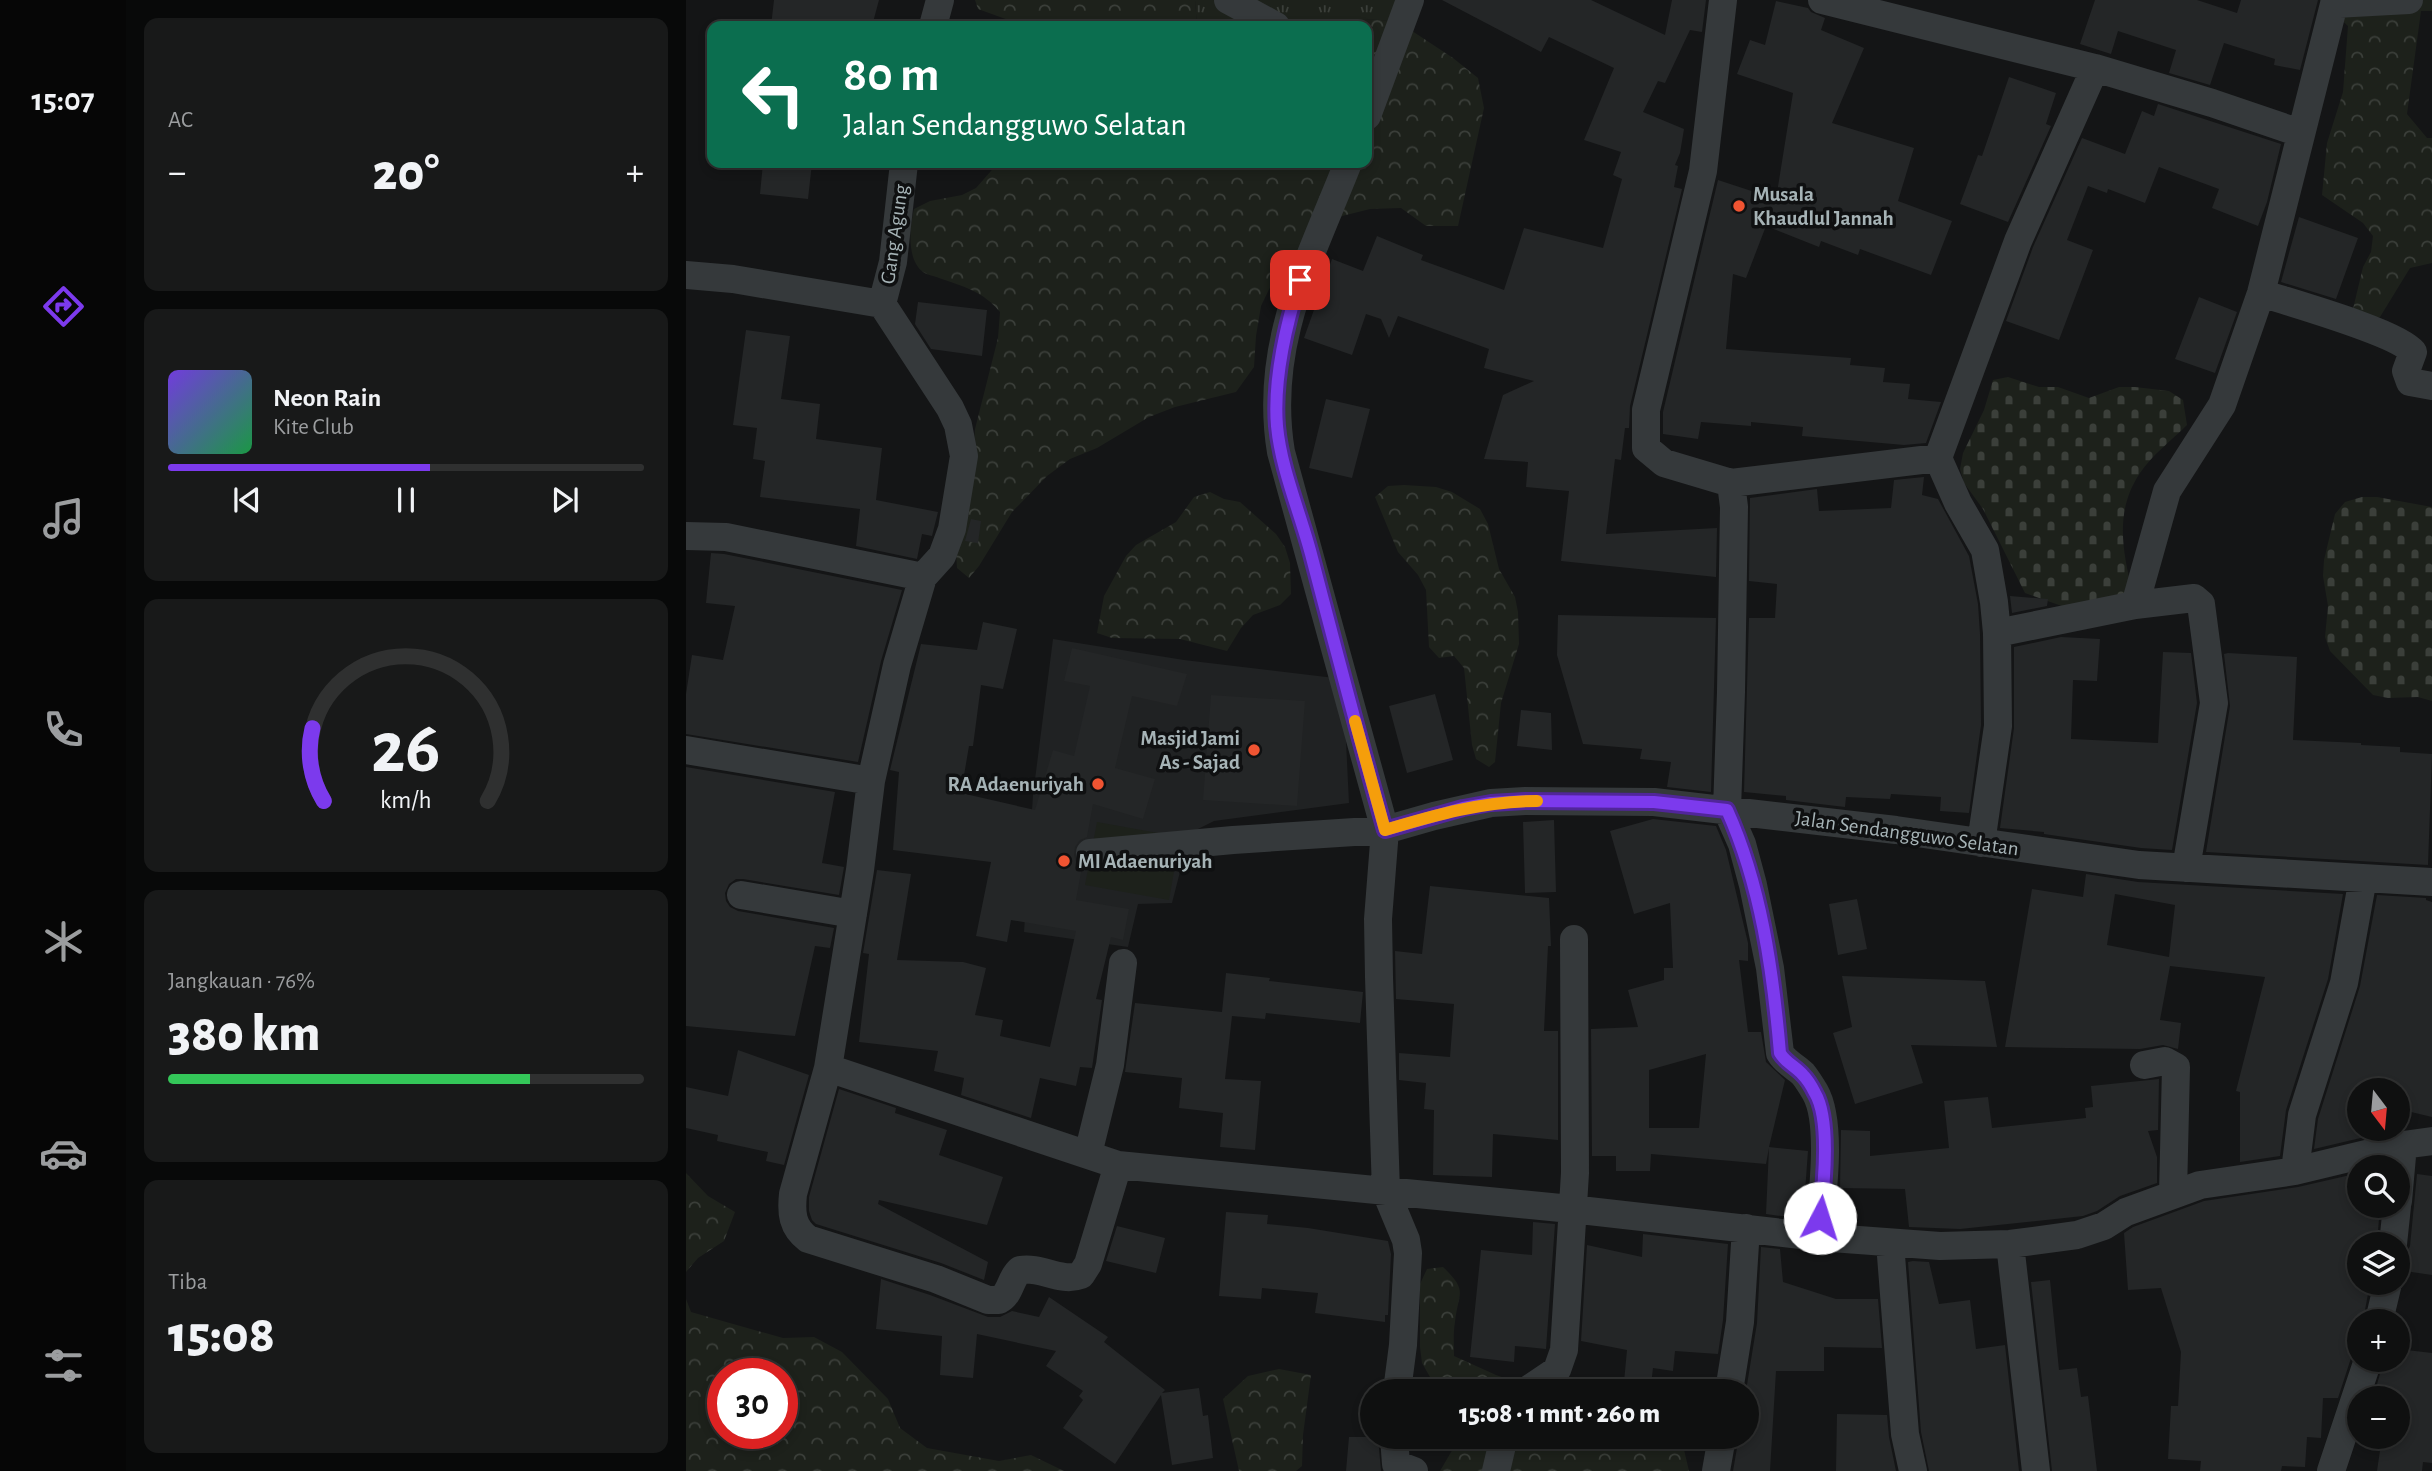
<!DOCTYPE html>
<html lang="id">
<head>
<meta charset="utf-8">
<style>
	body { margin:0; font-family:"Alegreya Sans",sans-serif; background:#181919; color:#f1f3f6; height:100vh; display:flex; flex-direction:column; font-size:26px; white-space:nowrap }
	* { box-sizing:border-box; margin:0 }
	p { font-size:23px; color:#9b9d9f }
	.icon { flex:none; width:38px; height:38px; fill:none; stroke:currentColor; stroke-width:2; stroke-linecap:round; stroke-linejoin:round }
	.map { position:relative; flex:1; overflow:hidden }
	.sheet { display:flex; flex-direction:column; gap:18px; padding:18px; background:#080909; width:560px }
	.sheet>* { flex:none }
	.guide { position:absolute; left:21px; top:21px; width:665px; height:147px; border-radius:14px; box-shadow:0 4px 10px #0003,0 0 0 2px #2f3030; background:#0b6e4f; color:#fff; overflow:hidden }
	.needle { width:46px; rotate:164deg }
	.buttons { position:absolute; left:1661px; top:1078px; display:grid; gap:14px }
	.buttons a { display:grid; place-items:center; width:63px; height:63px; border-radius:50%; background:#0f1010; box-shadow:0 4px 10px #0003,0 0 0 2px #2f3030; font-size:35px }
	.speed { position:absolute; left:21px; top:1358px; display:flex; gap:14px; font-size:35px; font-weight:700; text-align:center }
	.speed>* { display:grid; place-content:center; width:91px; height:91px; border-radius:50%; background:#0f1010; box-shadow:0 4px 10px #0003,0 0 0 2px #2f3030; line-height:1 }
	.speed .limit { border:10px solid #d22; background:#fff; color:#111 }
	.pin { position:absolute; display:grid; place-items:center; width:60px; height:60px; color:#fff; margin:-30px; border-radius:14px; box-shadow:0 4px 10px #0006 }
	.me { position:absolute; width:77px; margin:-38px; rotate:5deg; stroke-linejoin:round; filter:drop-shadow(0 0 5px #0008) }
	.turn { display:flex; align-items:center; gap:24px; height:147px; padding:0 21px; font-size:32px }
	.turn .icon { width:91px; height:91px; stroke-width:2.5 }
	.turn b { display:block; font-size:49px; line-height:60px }
	.big { font-size:52px; font-weight:800; line-height:1.1 }
	.sheet .widget { flex:1; display:flex; flex-direction:column; justify-content:center; gap:10px; min-width:0; padding:0 24px; border-radius:14px; background:#181919 }
	.sheet .dial { align-items:center; gap:0 }
	.dial svg { height:182px; overflow:visible; fill:none; stroke:#2f3030; stroke-width:7; stroke-linecap:round; text-anchor:middle }
	.dial text { fill:#f1f3f6; stroke:none }
	.song { display:flex; align-items:center; gap:21px }
	.cover { width:84px; height:84px; border-radius:10px; background:linear-gradient(135deg,hsl(260 70% 55%),hsl(140 70% 35%)) }
	.played { height:7px; border-radius:4px; background:linear-gradient(90deg,#7c3aed 55%,#2f3030 55%) }
	.keys { display:flex; justify-content:space-around; direction:ltr }
	.heat { display:flex; justify-content:space-between; align-items:center; font-size:38px; direction:ltr }
	.charge { height:10px; border-radius:5px; background:linear-gradient(90deg,#34c759 76%,#2f3030 0) }
	.trip { position:absolute; left:674px; top:1379px; width:399px; height:70px; border-radius:35px; background:#0f1010; box-shadow:0 4px 10px #0003,0 0 0 2px #2f3030; font-weight:800; line-height:70px; text-align:center }
	main { display:flex; flex:1; min-height:0 }
	.tab-bar { display:flex; flex-direction:column; width:126px; justify-content:space-around; align-items:center; background:#060606; color:#9b9d9f }
	.tab-bar .icon { width:49px; height:49px }
	.tab-bar .current { color:#7c3aed }
	.tab-bar b { font-size:32px; color:#f1f3f6 }
	.map>svg:first-child { display:block }
	.built { fill:#202223 }
	.grass { fill:url(#grass-tufts) }
	.forest { fill:url(#forest-crowns); fill-rule:evenodd }
	.cemetery { fill:url(#cemetery-stones) }
	.garden { fill:#1d211b }
	.building { fill:#242627; fill-rule:evenodd }
	.lines { fill:none; stroke-linecap:round; stroke-linejoin:round }
	.street { stroke:#35393b; stroke-width:28 }
	.route-casing { stroke:#51269a; stroke-width:18 }
	.route { stroke:#7c3aed; stroke-width:12 }
	.slow { stroke:#f59e0b; stroke-width:12 }
	.poi-dot { fill:#f05432; stroke:#0f1011; stroke-width:2.5 }
	.labels { text-anchor:middle; stroke-width:7; stroke-linejoin:round; paint-order:stroke }
	.poi-label { font-size:21px; font-weight:bold; fill:#a6b3b6; stroke:#0f1011; text-anchor:start }
	.street-label { font-size:21px; fill:#a6b3b6; stroke:#0f1011 }
</style>
</head>
<body>
<main>
<nav class="tab-bar">
<b>15:07</b>
<svg class="icon current" aria-label="directions" viewBox="0 0 24 24"><path d="M12 3l9 9-9 9-9-9zM9 14v-3h6M13 9l2 2-2 2"/></svg>
<svg class="icon" aria-label="music" viewBox="0 0 24 24"><path d="M9 18V5l10-2v13"/><circle cx="6" cy="18" r="3"/><circle cx="16" cy="16" r="3"/></svg>
<svg class="icon" aria-label="phone" viewBox="0 0 24 24"><path d="M5 4h4l2 5-3 2q2 4 5 5l2-3 5 2v4C11 20 4 13 5 4z"/></svg>
<svg class="icon" aria-label="climate" viewBox="0 0 24 24"><path d="M12 3v18M4 7l16 10M4 17L20 7"/></svg>
<svg class="icon" aria-label="car" viewBox="0 0 24 24"><path d="M5 17H2v-5l4-1 3-4h7l3 4 3 1v5h-3M9 17h6M6 11h13"/><circle cx="7" cy="17" r="2"/><circle cx="17" cy="17" r="2"/></svg>
<svg class="icon" aria-label="filters" viewBox="0 0 24 24"><path d="M4 7h16M4 17h16"/><circle cx="9" cy="7" r="2"/><circle cx="15" cy="17" r="2"/></svg>
</nav>
<section class="sheet">
<div class="widget"><p>AC</p>
<div class="heat"><a>−</a><b class="big">20°</b><a>+</a></div>
</div>
<div class="widget">
<div class="song"><i class="cover"></i><div><b>Neon Rain</b><p>Kite Club</p></div></div>
<div class="played"></div>
<div class="keys"><svg class="icon" aria-label="previous" viewBox="0 0 24 24"><path d="M18 5L8 12l10 7zM5 5v14"/></svg><svg class="icon" aria-label="pause" viewBox="0 0 24 24"><path d="M8 5v14M16 5v14"/></svg><svg class="icon" aria-label="next" viewBox="0 0 24 24"><path d="M6 5l10 7-10 7zM19 5v14"/></svg></div>
</div>
<div class="widget dial"><svg viewBox="0 0 100 80">
<path d="M14 69A42 42 0 1 1 86 69"/>
<path d="M14 69A42 42 0 0 1 9 37" stroke="#7c3aed"/>
<text x="50" y="56" font-size="32" font-weight="700">26</text>
<text x="50" y="72" font-size="11">km/h</text>
</svg></div>
<div class="widget"><p>Jangkauan · 76%</p><b class="big">380 km</b><div class="charge"></div></div>
<div class="widget"><p>Tiba</p><b class="big">15:08</b></div>
</section>
<div class="map">
<svg width="1746" height="1471" viewBox="0 0 1746 1471">
	<defs>
		<pattern id="grass-tufts" width="24" height="20" patternUnits="userSpaceOnUse" patternTransform="scale(1.75)"><rect width="24" height="20" fill="#1d211b"/><path d="M3 7l-1-3M5 7V3M7 7l1-3M15 17l-1-3M17 17v-4M19 17l1-3" fill="none" stroke="#3b3f3a"/></pattern>
		<pattern id="forest-crowns" width="20" height="18" patternUnits="userSpaceOnUse" patternTransform="scale(1.75)"><rect width="20" height="18" fill="#1d211b"/><path d="M2 6a3 3 0 1 1 6 0M12 15a3 3 0 1 1 6 0" fill="none" stroke="#3b3f3a"/></pattern>
		<pattern id="cemetery-stones" width="16" height="16" patternUnits="userSpaceOnUse" patternTransform="scale(1.75)"><rect width="16" height="16" fill="#1d211b"/><path d="M2 7V4a2 2 0 0 1 4 0v3zM10 15v-3a2 2 0 0 1 4 0v3z" fill="#3b3f3a"/></pattern>
	</defs>
	<rect width="100%" height="100%" fill="#141516"/>
	<path class="built" d="M367,639L498,660L657,679L663,803L528,821L504,833L486,903L452,904L442,947L338,932L347,795Z"/>
	<path class="grass" d="M509,0H715L711,21L676,19L673,26H511Z"/>
	<path class="forest" d="M289,0H509L511,26H339L292,9Z
		M1634,0H1746V11H1735L1721,114L1741,138H1746V263L1724,268L1694,317L1679,319L1667,309L1677,267L1685,252L1687,236L1677,223L1636,195L1641,143L1657,92L1662,26Z
		M676,19L711,21L767,58L792,78L798,108L772,226H740L715,208L684,209L656,216L630,234L588,279L575,306L570,336L568,367L550,392L489,407L463,417L411,448L384,459L361,476L326,512L293,566L283,578L271,568L270,553L283,509L289,429L312,338L314,312C298,292 277,286 253,278C249,276 241,275 237,272C220,259 224,227 228,209L244,201L276,195L290,188L312,163H681V26H673Z
		M718,485L750,487L766,492L794,509L802,524L813,569L829,597L832,612L833,644L815,703L809,762L803,767L790,759L786,745L778,668L768,656L753,658L743,647L740,590L732,575L712,552L689,497L702,486Z
		M524,492L538,499L554,502L590,534L599,547L604,563L605,594L594,605L567,615L555,628L541,651L494,639L426,638L411,633L418,596L440,556L450,545L490,522L508,497Z
		M0,1173L22,1196L49,1212L38,1241L12,1258L0,1272Z
		M757,1267C783,1292 772,1292 769,1322C767,1333 768,1345 768,1356L810,1375L841,1386L870,1391H758L744,1377L736,1363L734,1347V1284L741,1269Z
		M0,1299L5,1312L97,1338L128,1337L156,1352L202,1399L214,1428L241,1448L313,1461L345,1455L378,1471H0ZM37,1374H96V1433H37Z
		M593,1369L625,1375L617,1435L616,1466L610,1471H553L537,1399L562,1376Z
		M770,1437H995L1003,1471H754L768,1447Z"/>
	<path class="cemetery" d="M1322,377L1353,387H1372L1403,398L1433,387H1449L1483,391L1497,400L1501,425C1486,440 1466,455 1454,473C1429,510 1436,549 1446,590L1407,617L1339,593L1297,509L1278,483L1274,469L1277,453L1298,410L1307,380Z
		M1676,497H1691L1746,507V701L1732,697L1702,698L1687,695L1644,651L1639,637L1642,606L1637,576L1638,560L1649,514L1659,502Z"/>
	<path class="garden" d="M411,822L494,837L483,900L399,885Z"/>
	<path class="building" d="M88,0H193L186,26H85Z
		M756,0H905L979,35L986,0H1020L1016,32L1004,30L979,83L972,81L957,112L998,129L994,153L989,165L992,166L988,187L996,189L944,406L943,428H939L935,460L929,459L920,534L1031,528L1030,577L875,561L883,491L840,487L842,462L798,459L817,395L848,381L798,368L803,349L712,316L703,338L695,319L680,314L666,355L618,338L646,259L677,271L691,236L737,255L735,260L818,290L838,228L917,248L936,179L927,175L935,152L898,140L928,68L863,37L855,52Z
		M1409,0H1511L1551,13L1555,0H1632L1614,70L1588,65L1589,59L1538,43L1524,85L1483,73L1490,50L1432,31L1425,54L1394,44Z
		M1090,1L1122,8L1125,12L1139,18L1135,30L1178,48L1146,123L1228,148L1212,201L1266,221L1245,275L1174,249L1172,255L1135,241L1133,247L1080,226L1060,278L1047,274L1040,349L1165,358L1164,365L1199,368L1197,382L1224,384L1222,399L1255,402L1240,443L1218,445L1116,436L1117,427L1065,422V426L1015,422L1012,439L977,434V412L1032,180L1090,199L1107,93L1051,74L1064,40L1079,45Z
		M1323,77L1370,93L1360,124L1365,126L1322,222L1274,204L1292,155L1296,156Z
		M1472,104L1595,144L1581,202L1572,226L1526,208L1533,189L1473,167L1459,203L1422,189L1421,193L1402,186L1381,240L1407,250L1373,340L1320,321L1347,247L1396,138L1439,154L1456,111L1468,116Z
		M77,163H126L122,199L74,194Z
		M1613,217L1672,238L1650,299L1595,282Z
		M1513,297L1551,312L1529,373L1489,359Z
		M232,302L301,310L296,356L245,349L229,324Z
		M60,330L104,336L95,399L134,404L130,439L196,448L190,500L252,512L246,536L236,534L231,559L170,546L174,509L74,497L79,461L67,459L71,428L47,425Z
		M640,399L684,409L666,478L623,468Z
		M1238,477L1236,495L1252,499L1283,556L1292,604L1294,634L1295,725L1283,813L1254,811L1255,797L1205,794L1204,799L1160,797L1159,807L1100,800V796L1058,792L1063,618H1089L1091,584L1063,581L1064,498L1131,489L1133,511L1205,508L1208,480Z
		M285,519L295,521L292,543L279,541Z
		M25,553L38,554L216,590L195,661L172,762L0,734V694L6,655L37,660L49,606L20,603Z
		M1324,596L1362,599L1361,606L1326,613Z
		M872,615L1030,618L1025,792L981,787L985,762L954,759L956,749L897,744L871,655Z
		M297,622L331,629L317,689L295,685L287,746H283L275,793L349,810L367,750L388,756L404,686L378,681L386,648L501,674L491,706L446,696L429,768L469,779L457,819L407,804L401,837L394,840L389,847L388,855L390,862L396,867L390,900L443,909L437,940L425,937L410,999L416,1000L406,1068L394,1067L390,1086L354,1078L345,1118L275,1095L278,1078L248,1071L252,1051L173,1042L183,954L177,953L191,870L225,874L211,960L277,962L300,968L289,1015L317,1020L314,1036L364,1047L390,931L325,920L321,942L290,936L305,862L207,850L213,772L204,770L235,644L291,650Z
		M1375,637L1414,639L1411,681L1387,680L1385,739L1472,743L1477,652L1505,653L1511,703L1486,850L1455,848L1358,834V832L1314,828L1328,728V647Z
		M1542,653L1611,657L1607,740L1675,743V745L1714,747V752L1746,754L1742,865L1520,852L1544,706L1538,654Z
		M749,694L767,760L721,773L703,706Z
		M525,695L619,701L611,806L517,800Z
		M835,710L865,713L866,750L831,746Z
		M0,767L149,792L136,863L158,867L153,895L57,879H50L43,884L39,893L40,901L44,907L52,911L148,928L144,948L129,946L109,1036L0,1026Z
		M967,819L1030,826L1040,850L1062,943V961L1053,960L1062,1032H1075L1080,1062L1099,1080L1083,1147L1122,1151L1117,1219L1080,1214L1083,1148L1080,1164L965,1154L964,1171H930V1156H906L905,1029L952,1027L942,990L978,980V968H987L984,903L948,914L924,831ZM1020,1054L1013,1128H963V1070Z
		M868,820L870,892L839,893L837,822Z
		M1400,874L1452,882L1657,894L1642,979L1600,1110L1594,1156L1554,1162V1092L1550,1091L1579,977L1484,966L1474,1020L1495,1023L1492,1049L1477,1045L1454,1049L1319,1047L1346,889L1397,897ZM1429,894L1489,905L1483,957L1421,945Z
		M744,886L863,898L865,946H862L858,1031H872V1140L807,1134L806,1177L747,1175L748,1110L738,1109L740,1083L713,1080V1053L764,1057L768,1004L710,999L709,951L736,954Z
		M1691,895L1740,898V900L1746,902V1117L1721,1111L1717,1128L1628,1149L1632,1119L1674,986ZM1673,1090H1712V1129H1673Z
		M1171,899L1181,949L1152,955L1143,904Z
		M540,973L584,978L583,981L677,992L674,1023L580,1013L579,1019L546,1016L539,1079L575,1081L569,1150L534,1147L537,1113L493,1108L496,1078L439,1072L449,1003L536,1012Z
		M1156,976L1299,981L1311,1047L1225,1045L1237,1083L1169,1104L1147,1033L1166,1027Z
		M52,1050L123,1075L98,1165L80,1161L82,1152L31,1141L32,1135L0,1128V1087L42,1096Z
		M1473,1079L1472,1130L1462,1131L1471,1157V1183L1434,1196L1411,1211L1397,1216L1274,1229L1223,1227L1219,1189L1154,1188L1155,1130L1184,1131V1156L1263,1148L1258,1101L1302,1097L1306,1128L1400,1118L1399,1108L1407,1107L1405,1086Z
		M153,1089L210,1108L209,1113L261,1130L253,1155L317,1177L301,1225L193,1200L192,1204L302,1262L298,1280L255,1263L130,1224L126,1220L123,1211V1197Z
		M1673,1173V1206H1694L1691,1244H1673V1283H1684L1677,1321H1673V1346L1666,1355L1652,1398H1637L1635,1438L1621,1437L1619,1467L1596,1466L1595,1471H1514L1515,1461L1482,1459L1485,1406H1492L1495,1352L1475,1288L1442,1290L1438,1233L1447,1227L1518,1201L1612,1187Z
		M1731,1174L1746,1176V1275L1712,1270V1260L1720,1254L1724,1246Z
		M540,1212L582,1215L581,1224L622,1228L702,1241L705,1254L702,1315H699V1322L629,1313L632,1293L576,1288L575,1299L533,1296Z
		M847,1222L869,1224L860,1349L829,1346L828,1362L784,1357L795,1250L846,1255Z
		M431,1226L479,1238L470,1273L420,1261Z
		M957,1234L1042,1244L1037,1320L1032,1354L989,1351L987,1371L967,1368L965,1385L938,1382L941,1350L895,1341L901,1245L956,1257Z
		M1075,1247L1094,1249L1097,1282L1150,1299H1192L1196,1348L1138,1347V1371H1090L1084,1471H1047L1052,1442L1060,1440V1391L1071,1323Z
		M1227,1261L1243,1262L1253,1304L1284,1300L1290,1349L1319,1345L1333,1471H1243L1235,1432L1222,1262Z
		M195,1279L244,1295L302,1317H314L326,1311L353,1317L363,1297L422,1337L418,1342L479,1390L476,1393L513,1388L517,1416L522,1415L527,1458L486,1465L475,1395L429,1464L377,1428L397,1400L393,1396L397,1391L360,1366L370,1351L291,1334L287,1378L254,1375L256,1336L190,1329Z
		M1364,1280L1373,1370L1391,1368L1395,1397L1402,1396L1411,1471H1366L1345,1282Z
		M1712,1349L1746,1353V1463L1737,1462L1736,1471H1691L1696,1437H1712V1398H1687L1698,1360H1712Z
		M1151,1414L1201,1415L1203,1437L1210,1471H1150Z
		M663,1437H692L695,1471H660Z"/>
	<g class="lines">
		<path class="street" d="M542,0L590,26
			M1037,0L1017,171L960,410V448L978,463L1045,483L1048,507L1045,692L1041,810L1056,844L1067,885L1084,968L1094,1053C1100,1063 1109,1066 1117,1074C1121,1079 1126,1087 1129,1092C1147,1123 1136,1201 1132,1237
			M1136,0L1409,68L1526,103L1614,133
			M1649,4L1723,0
			M247,26L254,0
			M681,116L724,0
			M662,163C624,260 577,344 595,452L699,830L692,919L693,977L700,1192L720,1240L722,1253L717,1345L711,1391
			M0,275L47,279L196,304L264,408L272,425L278,456L266,529L256,556L237,577L211,665L185,781L174,870L142,1068L107,1194C105,1213 106,1227 122,1239L250,1279L302,1300H313C325,1294 324,1278 334,1270C355,1266 374,1283 395,1275L402,1264L432,1165
			M1575,293C1605,303 1711,332 1727,352L1720,371L1724,382L1746,386
			M196,304L207,262L218,163
			M1045,483L1252,458
			M0,536L40,537L237,577
			M1449,605L1508,598L1515,604L1528,703L1500,868
			M1311,633L1449,605L1481,491L1536,405L1575,293L1649,0
			M0,750L185,781
			M1295,843L1312,726L1311,633L1308,602L1299,550L1272,503L1252,458L1332,241L1409,68
			M404,853L547,840L699,830L748,816L805,803L839,801L968,802L1210,830L1453,865L1746,882
			M55,895L167,914
			M1458,1065L1479,1061L1490,1067L1487,1194
			M142,1068L432,1165L885,1209L1132,1237L1254,1246L1324,1244L1391,1235L1418,1226L1440,1212L1514,1185L1609,1171L1717,1145L1746,1141
			M402,1154L424,1065L437,963
			M1609,1171L1616,1115L1658,983L1677,878
			M1712,1201L1717,1145
			M1204,1243L1219,1434L1227,1471
			M1324,1244L1350,1471
			M1707,1244L1711,1206
			M1693,1321L1702,1283
			M840,1391L871,1370L878,1350L889,1173L888,939
			M1043,1391L1054,1322L1060,1228
			M708,1437L710,1464L728,1471
			M810,1471L818,1437
			M1030,1471L1036,1437
			M1645,1471L1682,1360"/>
	</g>
	<g class="lines">
		<defs>
			<path id="route" d="M614,280C600,325 587,378 591,426C595,469 614,512 625,554C649,646 673,738 699,830L777,808L805,803L839,801L968,802L1041,810C1075,885 1087,971 1094,1053C1100,1063 1109,1066 1117,1075C1122,1080 1126,1087 1129,1093C1145,1120 1138,1186 1134,1218"/>
		</defs>
		<use href="#route" class="route-casing"/>
		<use href="#route" class="route"/>
		<path class="slow" d="M669,721L699,830C749,815 798,801 851,801"/>
	</g>
	<g class="poi-dot">
		<circle cx="1053" cy="206" r="7"/>
		<circle cx="568" cy="750" r="7"/>
		<circle cx="412" cy="784" r="7"/>
		<circle cx="378" cy="861" r="7"/>
	</g>
	<g class="labels">
		<g class="poi-label">
			<text x="1067" y="201">Musala<tspan x="1067" dy="24">Khaudlul Jannah</tspan></text>
			<text x="554" y="745" text-anchor="end">Masjid Jami<tspan x="554" dy="24">As - Sajad</tspan></text>
			<text x="398" y="791" text-anchor="end">RA Adaenuriyah</text>
			<text x="392" y="868">MI Adaenuriyah</text>
		</g>
		<g class="street-label">
			<text transform="translate(208 234) rotate(-82)" y="7">Gang Agung</text>
			<text transform="translate(1221 833) rotate(8)" y="7">Jalan Sendangguwo Selatan</text>
		</g>
	</g>
</svg>
<div class="buttons">
<a><svg class="needle" viewBox="-14 -14 28 28"><path d="M0-13l5 13h-10z" fill="#e53935"/><path d="M0 13l5-13h-10z" fill="#9b9d9f"/></svg></a>
<a><svg class="icon" aria-label="search" viewBox="0 0 24 24"><circle cx="10" cy="10" r="6"/><path d="M15 15l6 6"/></svg></a>
<a><svg class="icon" aria-label="layers" viewBox="0 0 24 24"><path d="M12 4l9 5-9 5-9-5zM3 14l9 5 9-5"/></svg></a>
<a>+</a>
<a>−</a>
</div>
<div class="speed"><div class="limit">30</div></div>
<div class="pin" style="left:614px;top:280px;background:#d93025"><svg class="icon" aria-label="arrive" viewBox="0 0 24 24"><path d="M6 21V4h12l-3 4 3 4H6"/></svg></div>
<svg class="me" style="left:1134px;top:1218px" viewBox="-20 -20 40 40"><circle r="19" fill="#fff"/><path d="M0-13L10 11 0 6-10 11z" fill="#7c3aed"/></svg>
<div class="trip">15:08 · 1 mnt · 260 m</div>
<div class="guide">
<div class="turn"><svg class="icon" aria-label="left" viewBox="0 0 24 24"><path d="M17 20v-9H6M10 6l-5 5 5 5"/></svg><div><b>80 m</b>Jalan Sendangguwo Selatan</div></div>
</div>
</div>
</main>
</body>
</html>
